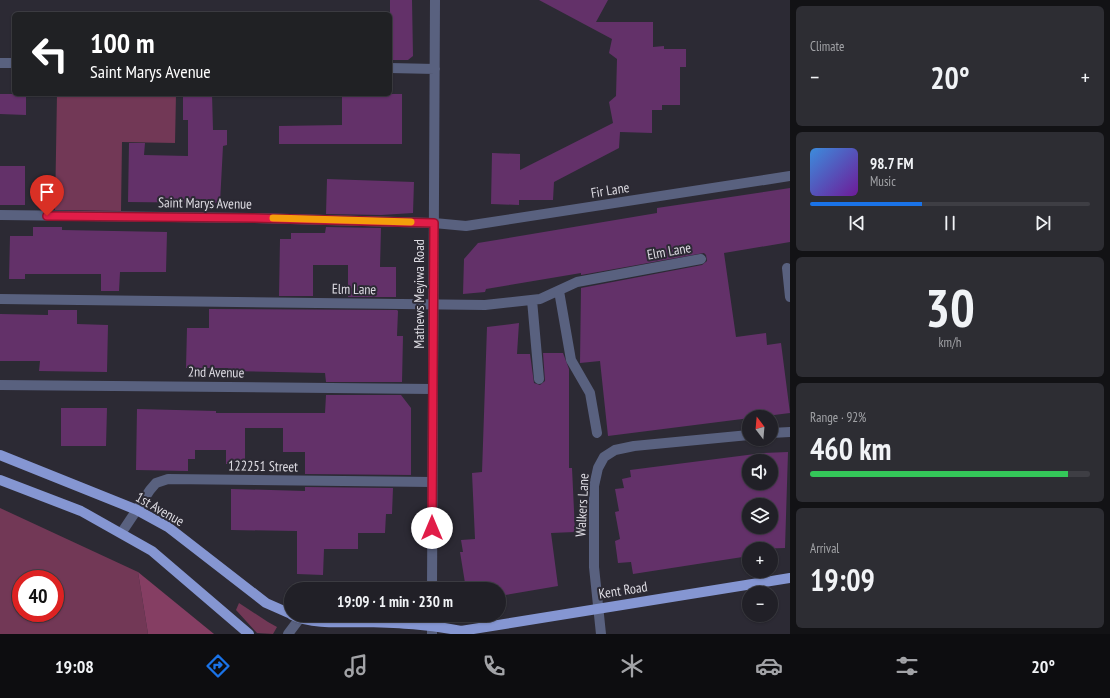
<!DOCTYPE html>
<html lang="en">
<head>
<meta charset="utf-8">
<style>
	body { margin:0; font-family:"PT Sans Narrow",sans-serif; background:#2d2d33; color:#f1f3f6; height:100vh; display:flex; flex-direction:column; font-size:15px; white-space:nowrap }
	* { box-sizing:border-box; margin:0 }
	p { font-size:13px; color:#a2a3a7 }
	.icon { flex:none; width:22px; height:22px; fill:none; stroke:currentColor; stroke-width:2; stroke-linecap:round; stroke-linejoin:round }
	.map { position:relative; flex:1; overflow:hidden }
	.sheet { display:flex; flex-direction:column; gap:6px; padding:6px; background:#121215; width:320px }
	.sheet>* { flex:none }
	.banner { position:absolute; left:12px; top:12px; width:380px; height:84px; border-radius:6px; box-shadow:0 1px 3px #0004,0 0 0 1px #3e3e44; background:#202124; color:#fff; overflow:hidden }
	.needle { width:26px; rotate:344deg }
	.fabs { position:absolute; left:742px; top:410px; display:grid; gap:8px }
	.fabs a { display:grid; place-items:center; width:36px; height:36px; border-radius:50%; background:#212027; box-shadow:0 1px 3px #0004,0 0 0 1px #3e3e44; font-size:20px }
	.speed { position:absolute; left:12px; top:570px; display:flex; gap:8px; font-size:20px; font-weight:700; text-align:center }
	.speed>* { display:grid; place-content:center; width:52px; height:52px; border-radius:50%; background:#212027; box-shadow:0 1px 3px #0004,0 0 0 1px #3e3e44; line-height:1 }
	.speed .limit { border:6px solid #d22; background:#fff; color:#111 }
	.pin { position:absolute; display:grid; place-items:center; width:34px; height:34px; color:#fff; margin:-41px -17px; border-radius:50% 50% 50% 0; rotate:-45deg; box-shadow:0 0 4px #0007 }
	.pin .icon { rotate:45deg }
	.me { position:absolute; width:44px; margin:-22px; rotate:0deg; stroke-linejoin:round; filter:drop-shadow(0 0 3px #0008) }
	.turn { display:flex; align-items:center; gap:14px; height:84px; padding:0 12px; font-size:18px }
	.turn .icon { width:52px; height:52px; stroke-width:2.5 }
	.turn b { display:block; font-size:28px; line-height:34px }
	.big { font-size:30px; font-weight:700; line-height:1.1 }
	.sheet .tile { flex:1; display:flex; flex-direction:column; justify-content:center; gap:6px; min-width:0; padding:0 14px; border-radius:6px; background:#2d2d33 }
	.sheet .dial { align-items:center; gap:0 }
	.dial b { font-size:52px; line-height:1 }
	.song { display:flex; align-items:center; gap:12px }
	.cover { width:48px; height:48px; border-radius:6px; background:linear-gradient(135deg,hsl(210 70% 55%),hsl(280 70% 35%)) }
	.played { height:4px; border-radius:2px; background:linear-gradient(90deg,#1a73e8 40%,#3e3e44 40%) }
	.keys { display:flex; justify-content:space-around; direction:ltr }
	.heat { display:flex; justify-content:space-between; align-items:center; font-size:22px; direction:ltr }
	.charge { height:6px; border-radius:3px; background:linear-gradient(90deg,#34c759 92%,#3e3e44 0) }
	.trip { position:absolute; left:284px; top:582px; width:222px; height:40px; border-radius:20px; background:#212027; box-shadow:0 1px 3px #0004,0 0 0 1px #3e3e44; font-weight:700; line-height:40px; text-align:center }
	.menu { display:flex; height:64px; justify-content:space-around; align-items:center; background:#0d0d10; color:#a2a3a7 }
	.menu .icon { width:28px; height:28px }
	.menu .selected { color:#1a73e8 }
	.menu b { font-size:18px; color:#f1f3f6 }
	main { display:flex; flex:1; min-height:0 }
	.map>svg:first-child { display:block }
	.green { fill:#723856; fill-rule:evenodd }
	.forest { fill:#853e63 }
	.building { fill:#633169; fill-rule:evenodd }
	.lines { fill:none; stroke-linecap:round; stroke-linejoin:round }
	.minor { stroke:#59617f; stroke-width:10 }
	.major { stroke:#8596d2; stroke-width:10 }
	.route-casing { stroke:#92132f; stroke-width:10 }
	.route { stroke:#e11d48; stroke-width:7 }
	.slow { stroke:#f59e0b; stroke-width:7 }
	.labels { text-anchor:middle; stroke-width:4; stroke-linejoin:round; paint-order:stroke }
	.street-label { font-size:14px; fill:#dedce3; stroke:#2c2a34 }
</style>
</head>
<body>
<main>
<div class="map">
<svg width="790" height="634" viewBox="0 0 790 634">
	<rect width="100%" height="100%" fill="#2c2a34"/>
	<path class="green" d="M57,94H176L175,143L122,142L121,211L55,210Z
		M0,508L138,572L148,634H0ZM21,579H55V613H21Z
		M239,603L268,622L277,627L273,634L257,633L236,610Z"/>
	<path class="forest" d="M138,572L214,634H148Z"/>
	<path class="building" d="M390,0H412L413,56L408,60H390Z
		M539,0H608L596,22H653V47L664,46V49H686V67H680V105H662V110H652V133L620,132L619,148L554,182L553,200H519V205L491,204L492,153L520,154V170L613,123L609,102L616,96L617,59L609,53L612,39Z
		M0,94H26V115L0,114Z
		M183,94H212L213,130H227V145L223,146L220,203L128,202L129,143H145L144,155L188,156V120H183Z
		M342,94H402V144H279V126L342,125Z
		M0,166H25V205H0Z
		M327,179L414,182L413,213L381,215L326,214Z
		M790,188V242L724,253L736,337L766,333L767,345L781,343L790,413L608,436L600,361L580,363L581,288L702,265L707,261L706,255L704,253L581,275V273L486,289L485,292L463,294L464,259L478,243L657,213V208Z
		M33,227H62V230L167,232L166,272H120L119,291H101V274H25V279H9L10,236H33Z
		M326,227L381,228L380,267H396V297H348V265H313V296H279L280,239H291V233H325Z
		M209,309L397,310L398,311L397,336H403L402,382H326L325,373L228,371V368H186L187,328H209Z
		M48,310H77V324L108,325L107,372L39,371L40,361H0V314L48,315Z
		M519,323L517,354H530L534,383L540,385L545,381L543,353H563L569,369V468H572L575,532L551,533L558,586L499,596V589H468L467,583H465L460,552H463L461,540L475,539L472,473L482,472L487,327Z
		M326,395H401L411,408V475L305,474V452H283V428H245V464H226V450H195V459H188V471L136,470L137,409L216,411V413H325Z
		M61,408H107L106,446H61Z
		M788,452L785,548L749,549V556L633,574L631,562L618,563L615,541L620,539L615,512L619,511L615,489L624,488L622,479L631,477L630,470L763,453ZM749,461H771V483H749ZM749,505H771V527H749Z
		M305,487L393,488L392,514H386L385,533H358V549H324L323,575L297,574V531L231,530V489L305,491Z"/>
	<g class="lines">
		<path class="minor" d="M0,63H14
			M390,68L435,69
			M0,215L253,218L434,223L466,226L790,176
			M787,268L790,297
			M559,291L571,360L590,393L597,433
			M0,299L485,305L540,299L577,282L701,259
			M532,300L539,379
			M0,385L432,389
			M771,433L790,432
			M122,532L150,490L156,483L168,479L432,482
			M432,589L435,0
			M288,634L300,618
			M432,634V615
			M601,634L594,567V486L598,468L604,457L615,450L634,446L749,435"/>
		<path class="major" d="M0,455L137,510L168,527L266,603L291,614
			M0,480L81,511L152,551L249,634
			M292,615C313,625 343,622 366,622C398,623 429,624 461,631L790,578"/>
	</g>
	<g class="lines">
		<defs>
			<path id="route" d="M47,216L253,218L434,223L432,528"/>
		</defs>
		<use href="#route" class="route-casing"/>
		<use href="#route" class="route"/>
		<path class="slow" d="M273,218L411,222"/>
	</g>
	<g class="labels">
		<g class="street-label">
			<text transform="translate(610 190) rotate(-9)" y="5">Fir Lane</text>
			<text transform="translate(205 203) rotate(1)" y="5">Saint Marys Avenue</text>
			<text transform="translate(669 251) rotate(-10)" y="5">Elm Lane</text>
			<text transform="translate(354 289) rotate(1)" y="5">Elm Lane</text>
			<text transform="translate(419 294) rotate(-90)" y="5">Mathews Meyiwa Road</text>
			<text transform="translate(216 372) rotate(1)" y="5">2nd Avenue</text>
			<text transform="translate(263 466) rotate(1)" y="5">122251 Street</text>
			<text transform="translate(582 505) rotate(-87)" y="5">Walkers Lane</text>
			<text transform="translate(160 509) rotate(30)" y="5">1st Avenue</text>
			<text transform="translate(623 590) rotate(-9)" y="5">Kent Road</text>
		</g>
	</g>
</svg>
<div class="fabs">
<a><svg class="needle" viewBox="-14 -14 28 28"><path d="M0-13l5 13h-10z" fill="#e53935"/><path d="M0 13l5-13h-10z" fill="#a2a3a7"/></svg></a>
<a><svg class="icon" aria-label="sound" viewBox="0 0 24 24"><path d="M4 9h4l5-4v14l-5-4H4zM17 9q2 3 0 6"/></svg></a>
<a><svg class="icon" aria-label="layers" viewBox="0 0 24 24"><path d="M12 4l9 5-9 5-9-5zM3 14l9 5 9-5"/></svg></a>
<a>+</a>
<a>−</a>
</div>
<div class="speed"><div class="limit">40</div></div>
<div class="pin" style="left:47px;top:216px;background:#d93025"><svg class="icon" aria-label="arrive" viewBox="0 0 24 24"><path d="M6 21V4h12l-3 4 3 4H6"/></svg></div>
<svg class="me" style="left:432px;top:528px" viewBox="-20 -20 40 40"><circle r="19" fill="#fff"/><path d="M0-13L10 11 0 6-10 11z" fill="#e11d48"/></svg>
<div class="trip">19:09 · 1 min · 230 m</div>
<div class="banner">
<div class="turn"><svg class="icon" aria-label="left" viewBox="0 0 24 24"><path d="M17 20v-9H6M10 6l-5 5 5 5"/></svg><div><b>100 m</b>Saint Marys Avenue</div></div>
</div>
</div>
<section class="sheet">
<div class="tile"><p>Climate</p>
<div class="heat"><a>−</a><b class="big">20°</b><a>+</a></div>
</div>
<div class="tile">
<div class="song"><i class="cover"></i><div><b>98.7 FM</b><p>Music</p></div></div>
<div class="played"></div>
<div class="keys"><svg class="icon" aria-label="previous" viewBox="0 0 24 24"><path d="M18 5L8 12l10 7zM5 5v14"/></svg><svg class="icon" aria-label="pause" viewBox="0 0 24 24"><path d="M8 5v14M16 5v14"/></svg><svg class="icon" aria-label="next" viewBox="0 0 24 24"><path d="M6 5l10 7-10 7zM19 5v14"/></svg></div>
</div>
<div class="tile dial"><b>30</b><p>km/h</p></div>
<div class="tile"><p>Range · 92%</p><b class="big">460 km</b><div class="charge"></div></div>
<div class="tile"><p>Arrival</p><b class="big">19:09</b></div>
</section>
</main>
<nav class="menu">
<b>19:08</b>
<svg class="icon selected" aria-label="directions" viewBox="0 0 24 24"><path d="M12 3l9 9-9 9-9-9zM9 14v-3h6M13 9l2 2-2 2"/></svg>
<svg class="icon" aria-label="music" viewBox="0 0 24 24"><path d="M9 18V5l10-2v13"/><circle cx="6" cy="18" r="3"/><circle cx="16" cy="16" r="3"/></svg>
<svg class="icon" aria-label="phone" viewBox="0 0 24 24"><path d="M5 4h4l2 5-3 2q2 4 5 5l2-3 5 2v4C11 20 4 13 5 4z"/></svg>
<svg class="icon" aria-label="climate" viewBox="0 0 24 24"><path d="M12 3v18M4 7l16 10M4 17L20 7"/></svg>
<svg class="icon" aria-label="car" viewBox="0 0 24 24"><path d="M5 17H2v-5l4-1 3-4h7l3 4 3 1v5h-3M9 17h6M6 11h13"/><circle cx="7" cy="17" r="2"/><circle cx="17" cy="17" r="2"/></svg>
<svg class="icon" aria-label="filters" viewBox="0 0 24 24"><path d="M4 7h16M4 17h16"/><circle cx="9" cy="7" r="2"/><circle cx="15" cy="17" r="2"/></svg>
<b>20°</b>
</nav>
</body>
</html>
